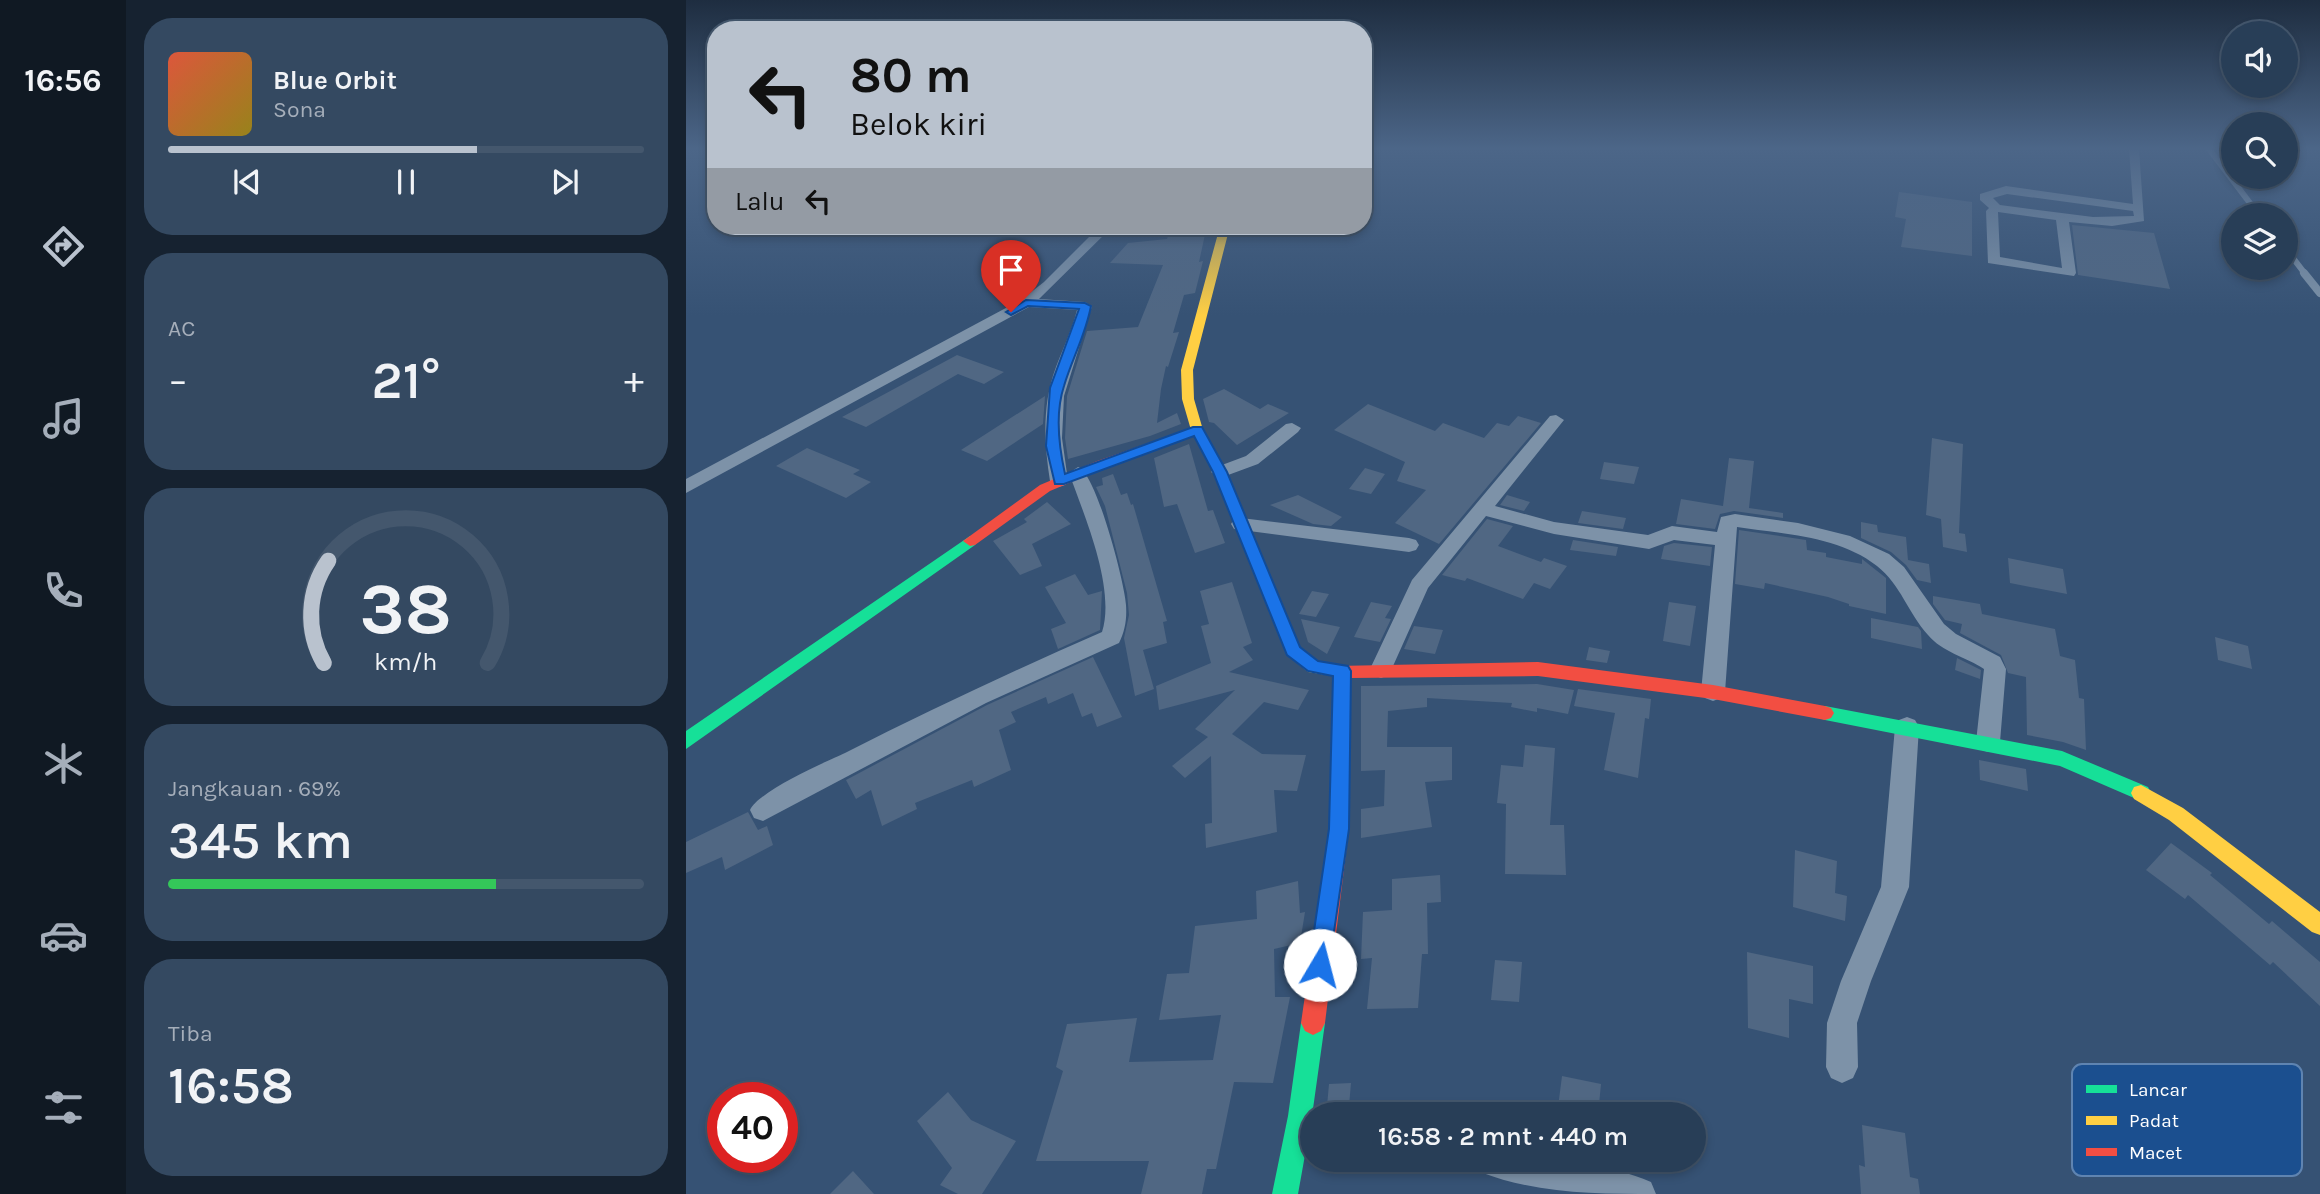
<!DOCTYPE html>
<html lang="id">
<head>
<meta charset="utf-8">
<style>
	body { margin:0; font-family:Karla,sans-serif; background:#344961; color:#f1f3f6; height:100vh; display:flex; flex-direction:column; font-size:26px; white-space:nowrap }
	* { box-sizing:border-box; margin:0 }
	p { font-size:23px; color:#a5aeba }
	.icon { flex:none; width:38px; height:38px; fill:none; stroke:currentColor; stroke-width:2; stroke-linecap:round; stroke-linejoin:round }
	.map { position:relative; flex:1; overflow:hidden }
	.sheet { display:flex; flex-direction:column; gap:18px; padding:18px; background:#162230; width:560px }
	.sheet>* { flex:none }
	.guide { position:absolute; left:21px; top:21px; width:665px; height:214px; border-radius:28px; box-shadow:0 4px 10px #0003,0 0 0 2px #44576d; background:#b9c2ce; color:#111; overflow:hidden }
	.buttons { position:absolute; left:1535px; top:21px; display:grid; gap:14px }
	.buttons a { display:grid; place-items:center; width:77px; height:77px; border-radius:50%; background:#283e57; box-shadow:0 4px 10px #0003,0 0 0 2px #44576d; font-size:35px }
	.speed { position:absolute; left:21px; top:1082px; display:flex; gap:14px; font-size:35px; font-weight:700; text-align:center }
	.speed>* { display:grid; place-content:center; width:91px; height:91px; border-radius:50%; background:#283e57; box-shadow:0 4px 10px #0003,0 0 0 2px #44576d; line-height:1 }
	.speed .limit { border:10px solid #d22; background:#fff; color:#111 }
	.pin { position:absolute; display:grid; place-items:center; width:60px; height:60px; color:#fff; margin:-72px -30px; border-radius:50% 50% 50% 0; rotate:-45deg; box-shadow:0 0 7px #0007 }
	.pin .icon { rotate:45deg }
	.me { position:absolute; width:77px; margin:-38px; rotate:8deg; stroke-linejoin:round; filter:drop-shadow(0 0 5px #0008) }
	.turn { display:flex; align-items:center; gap:24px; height:147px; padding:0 28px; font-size:32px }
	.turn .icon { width:91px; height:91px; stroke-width:2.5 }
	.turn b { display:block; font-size:49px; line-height:60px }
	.then { display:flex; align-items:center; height:66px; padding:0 28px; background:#0003; gap:14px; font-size:26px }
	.big { font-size:52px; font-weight:600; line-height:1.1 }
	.sheet .tile { flex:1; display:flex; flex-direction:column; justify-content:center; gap:10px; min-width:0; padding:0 24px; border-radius:28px; background:#344961 }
	.sheet .dial { align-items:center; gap:0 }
	.dial svg { height:182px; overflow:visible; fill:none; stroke:#44576d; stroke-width:7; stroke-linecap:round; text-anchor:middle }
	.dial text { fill:#f1f3f6; stroke:none }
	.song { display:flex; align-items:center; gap:21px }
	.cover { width:84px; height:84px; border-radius:10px; background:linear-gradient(135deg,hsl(10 70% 55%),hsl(50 70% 35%)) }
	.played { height:7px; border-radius:4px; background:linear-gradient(90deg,#b9c2ce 65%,#44576d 65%) }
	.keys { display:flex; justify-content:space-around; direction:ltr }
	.heat { display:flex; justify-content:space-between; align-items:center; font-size:38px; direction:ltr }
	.charge { height:10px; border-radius:5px; background:linear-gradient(90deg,#34c759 69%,#44576d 0) }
	.trip { position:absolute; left:614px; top:1102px; width:406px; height:70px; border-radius:35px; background:#283e57; box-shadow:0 4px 10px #0003,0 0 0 2px #44576d; font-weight:600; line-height:70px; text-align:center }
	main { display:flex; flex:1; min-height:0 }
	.tabs { display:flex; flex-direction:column; width:126px; justify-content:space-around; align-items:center; background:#101923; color:#a5aeba }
	.tabs .icon { width:49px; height:49px }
	.tabs .selected { color:#b9c2ce }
	.tabs b { font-size:32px; color:#f1f3f6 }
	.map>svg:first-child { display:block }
	.building { fill:#506783 }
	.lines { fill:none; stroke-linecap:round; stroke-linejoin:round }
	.lane-far1 { stroke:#7d92a8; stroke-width:6 }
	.lane { stroke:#7d92a8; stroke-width:8 }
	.street { fill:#7d92a8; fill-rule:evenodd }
	.fast { fill:#16e098; fill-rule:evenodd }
	.slow { fill:#ffcf43; fill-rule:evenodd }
	.jam { fill:#f24e42; fill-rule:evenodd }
	.route { fill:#1a73e8; stroke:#114b97; stroke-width:2 }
	.key { fill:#1b4f8f; stroke:#5f84b1; stroke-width:2 }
	.key-label { font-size:19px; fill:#fff }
</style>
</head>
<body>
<main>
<nav class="tabs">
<b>16:56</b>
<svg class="icon selected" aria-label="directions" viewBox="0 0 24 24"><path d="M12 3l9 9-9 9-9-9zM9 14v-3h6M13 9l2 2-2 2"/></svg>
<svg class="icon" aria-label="music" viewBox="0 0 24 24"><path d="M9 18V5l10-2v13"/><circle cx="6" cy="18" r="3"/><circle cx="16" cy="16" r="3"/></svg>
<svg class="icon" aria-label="phone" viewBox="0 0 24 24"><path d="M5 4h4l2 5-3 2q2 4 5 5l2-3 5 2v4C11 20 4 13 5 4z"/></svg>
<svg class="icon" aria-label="climate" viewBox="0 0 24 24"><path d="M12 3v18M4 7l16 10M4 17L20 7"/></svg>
<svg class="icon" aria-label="car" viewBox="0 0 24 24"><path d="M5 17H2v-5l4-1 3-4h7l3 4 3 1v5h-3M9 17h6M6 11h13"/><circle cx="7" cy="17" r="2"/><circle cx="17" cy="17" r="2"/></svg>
<svg class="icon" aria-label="filters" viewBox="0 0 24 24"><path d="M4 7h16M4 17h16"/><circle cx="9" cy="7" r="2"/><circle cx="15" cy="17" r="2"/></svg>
</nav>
<section class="sheet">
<div class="tile">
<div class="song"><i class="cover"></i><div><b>Blue Orbit</b><p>Sona</p></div></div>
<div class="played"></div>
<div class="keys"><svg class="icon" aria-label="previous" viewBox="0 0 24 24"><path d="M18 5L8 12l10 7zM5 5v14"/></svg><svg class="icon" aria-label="pause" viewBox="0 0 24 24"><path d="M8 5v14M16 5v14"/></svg><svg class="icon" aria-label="next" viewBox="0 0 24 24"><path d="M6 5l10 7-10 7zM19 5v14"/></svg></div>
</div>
<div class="tile"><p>AC</p>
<div class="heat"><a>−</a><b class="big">21°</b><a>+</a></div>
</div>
<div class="tile dial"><svg viewBox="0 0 100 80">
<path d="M14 69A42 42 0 1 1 86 69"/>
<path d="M14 69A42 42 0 0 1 16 24" stroke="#b9c2ce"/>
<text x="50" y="56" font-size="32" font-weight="700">38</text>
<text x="50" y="72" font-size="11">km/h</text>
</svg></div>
<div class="tile"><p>Jangkauan · 69%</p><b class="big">345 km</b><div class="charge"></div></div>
<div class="tile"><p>Tiba</p><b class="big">16:58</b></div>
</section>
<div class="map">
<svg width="1634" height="1194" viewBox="0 0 1634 1194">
	<rect width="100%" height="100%" fill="#365274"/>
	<path class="building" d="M1213,192L1286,202V256L1215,247L1220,219L1209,217Z
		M1386,225L1468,233L1484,289L1392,275Z
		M486,226H514L512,231L520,230L513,262L517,261L509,293L498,295L487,333L493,332L482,367L480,366L475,389L471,423L491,413L495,424L464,436L382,459L379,438L381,396L401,331L452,327L477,265L424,263L442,243L481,239Z
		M271,355L318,372L298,384L272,374L180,427L156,417Z
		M538,389L574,409L582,404L603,413L551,445L528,423L523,422L517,399Z
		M359,396L357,424L301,461L275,450Z
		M682,404L749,431L757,423L798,438L811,423L823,426L832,416L855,423L753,544L709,523L740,490L711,481L719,462L648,430Z
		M1246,438L1277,444L1273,533L1279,534L1281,552L1257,547L1255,519L1240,515Z
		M503,444L522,511L527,510L539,543L509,553L491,504L478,507L468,458Z
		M121,448L174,470L167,474L185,482L160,498L90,466Z
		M1043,458L1068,461L1063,508L1097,513V518L1048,511L1034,514L1029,529L990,524L995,499L1037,506Z
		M918,462L953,467L948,484L914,479Z
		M679,468L699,474L685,494L663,489Z
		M427,474L435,495L441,493L445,505L447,504L481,621L477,622L481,643L457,650L468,689L449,696L438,638L443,615L441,593L419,506L410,487L417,485L416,478Z
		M612,495L656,517L645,526L627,524L584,505Z
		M821,495L844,502L838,511L814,505Z
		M361,502L385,524L346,544L356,566L334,575L307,541L341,522L338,519Z
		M896,511L940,518L937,529L892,523Z
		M801,519L827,526L812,546L855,562L858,558L881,566L864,589L848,583L837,599L781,578L779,581L756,575Z
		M1175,522L1191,525L1192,532L1220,537L1222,560L1243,564L1245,583L1231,580L1220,565L1205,552L1175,538Z
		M1053,530L1120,540L1121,550L1140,553V557L1176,564V559L1200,578V614L1163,606V604L1142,597L1079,583L1078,589L1049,584Z
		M887,540L932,547L930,556L884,550Z
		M988,543L1026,547L1024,566L975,559L978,546Z
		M1322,558L1377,569L1381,594L1324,583Z
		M389,574L402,595L416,591L414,630L372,649L365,629L380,623L359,587Z
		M546,582L566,643L557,647L567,660L543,672L623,690L612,710L578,702L546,734L576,754L620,755L611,791L588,790L591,832L520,848L519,824L526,823L525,756L499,778L486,766L522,737L509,729L549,690L473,710L470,686L525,663L515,626L523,624L514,591Z
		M626,591L643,594L630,617L613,614Z
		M1247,596L1294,604L1296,614L1369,629L1374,656L1389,660L1393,698L1398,699L1400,750L1377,742L1341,735L1340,677L1322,673L1315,655L1274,633L1276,624L1259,620L1247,604Z
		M685,602L706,606L699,618L705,619L694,642L668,637Z
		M983,602L1010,606L1004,646L977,641Z
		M1185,618L1232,627L1235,631L1236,649L1185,638Z
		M615,619L654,627L641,654L622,642Z
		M728,626L757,630L749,654L718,649Z
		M1529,637L1562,646L1566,669L1532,660Z
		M903,647L924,651L921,663L900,660Z
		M407,657L436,717L411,727L406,713L396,717L387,693L362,704L360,697L325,712L330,722L313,730L325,770L288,787L286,780L229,803L231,809L196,826L185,790L170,799L160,780L301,705Z
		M1271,658L1295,670L1294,679L1269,670Z
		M851,684L888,690L882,714L851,708V712L825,707L826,703L741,698V707L702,711L701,747H766V780L739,782L746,827L675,838V809L698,806L699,770L675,771V686Z
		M892,689L965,699L963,719L959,718L952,778L918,770L929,713L888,706Z
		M839,745L869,748L864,825H878L880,875L819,874L820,804L811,803L815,765L837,767Z
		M1293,760L1340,769L1342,791L1294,780Z
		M62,812L72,830L81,826L87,845L39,870L36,857L0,873V842Z
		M1485,843L1526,873L1524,875L1583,924L1586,921L1634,962V1006L1587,962L1584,965L1502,895L1499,899L1460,870Z
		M1109,850L1151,861L1149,893L1161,896L1159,921L1107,907Z
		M754,875L755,902L741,903L742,954H736L732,1008L681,1009L686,958L675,959L677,912L706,910V879Z
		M612,881L614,913L619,912L614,943L588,949L589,997H604L587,1083L548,1082L530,1169H521L516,1194H455L463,1161H350L377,1071L370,1067L381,1024L451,1018L443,1062L527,1060L535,1015L473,1020L481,974L503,973L509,926L571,919L570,891Z
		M1061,952L1127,966V1004L1103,999V1038L1062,1028Z
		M809,960L836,962L833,1002L805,1000Z
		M876,1076L915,1084L912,1115H871Z
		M665,1083L663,1106H641L643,1084Z
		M262,1092L285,1120L330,1141L296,1194H272L254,1185L266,1168L231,1121Z
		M1176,1125L1219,1133L1224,1177L1232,1179L1234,1194H1175L1173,1165L1179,1167Z
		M167,1171L188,1194H144Z"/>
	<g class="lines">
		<path class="lane-far1" d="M1523,149L1573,215
			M1600,249L1620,275"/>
		<path class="lane" d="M1618,273L1634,293"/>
		<path class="street" d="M1443,149H1453L1458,221L1426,226L1383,222L1390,273L1388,276L1302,263L1300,211L1303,208L1294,200V194L1320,186L1447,204ZM1321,194L1447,211L1448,216L1407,217L1314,205L1307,198ZM1312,212L1370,220L1376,268L1314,257Z
			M414,226H427L353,299L399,302L406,306L378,396L376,438L382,481L379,485L373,487L364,481C358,443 356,404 370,367C377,348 386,330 391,310L343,307L0,493V479L335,300L358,282Z
			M870,415L878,420L809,506L868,522L962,535L986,526L1031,532L1035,517L1049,514L1112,523L1164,536L1203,554L1218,567L1258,624L1270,634L1314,657L1320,669L1314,742L1311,749L1302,752L1293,749L1290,742L1298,669C1280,657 1256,652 1242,635C1222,613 1215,585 1191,566C1153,536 1097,534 1051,527L1039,692L1035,698L1027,701L1019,698L1015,692L1029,545L988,540L963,549L868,534L800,516L742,588L703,675L695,678L687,675L684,669L726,580L864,416Z
			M606,423L615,428L612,432L572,464L534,478L525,472L528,468L560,456L600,424Z
			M392,467C410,472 439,584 440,605C441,619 439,631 433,643L300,703L77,821L68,818L64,810C73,791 137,763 159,753C244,710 329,670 416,632C430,588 398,515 383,473Z
			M555,518L723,538L730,540L733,545L730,550L723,552L548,529L545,524L548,519Z
			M1221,717L1229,720L1233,727L1223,887L1185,981L1171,1023L1172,1067L1167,1078L1156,1083L1145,1078L1140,1067L1141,1023L1155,981L1195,887L1209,727L1213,720Z
			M789,1160C849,1160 908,1158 965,1182L970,1194C909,1194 852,1194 794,1172Z"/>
		<path class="fast" d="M284,536L291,541L289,545L0,749V731Z
			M1139,706L1376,751L1462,787L1465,793L1462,799L1455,801L1374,766L1139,720L1133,718L1130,713L1133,708Z
			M627,1011L635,1015L639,1023L626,1116L612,1194H586L602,1116L615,1023L619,1015Z"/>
		<path class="slow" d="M534,226H544L507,370L508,399L517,430L541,472L614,647L632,661L662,666L665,677L662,682H650L647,676L622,672L601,655L527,472L505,430L496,399L495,370Z
			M1455,785L1497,808L1634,912V935L1626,932L1483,820L1448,799L1445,793L1448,787Z"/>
		<path class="jam" d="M511,426L516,427V433L421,467L364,491L289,545L284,546L277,541L354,485L411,461Z
			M852,662L1027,685L1139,706L1145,708L1148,713L1145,718L1139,720L1027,699L852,676L665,678L663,829L639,1023L635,1031L627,1035L619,1031L615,1023L643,829L647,671L650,666Z"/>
	</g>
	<linearGradient id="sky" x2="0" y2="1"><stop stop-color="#1e2d40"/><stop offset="0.47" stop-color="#4c6688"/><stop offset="1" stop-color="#4c6688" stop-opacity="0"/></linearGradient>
	<rect width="1634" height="316" fill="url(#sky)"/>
	<path class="route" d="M340,300L399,303L405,306C400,334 386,359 378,386C369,413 373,447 379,474L507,427H516L541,472L614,647L632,661L662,666L665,671L663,829L642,973L634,976L626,973L623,965L643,829L647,676L622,671L601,655L527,472L508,436L378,484H369L360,446L364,388L393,309L342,306L325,315L320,312Z"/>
	<rect x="1386" y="1064" width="230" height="112" rx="10" class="key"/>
	<rect x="1400" y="1085" width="31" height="8" fill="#16e098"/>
	<rect x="1400" y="1116" width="31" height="9" fill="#ffcf43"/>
	<rect x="1400" y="1148" width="31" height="8" fill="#f24e42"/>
	<g class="key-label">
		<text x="1443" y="1096">Lancar</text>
		<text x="1443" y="1127">Padat</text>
		<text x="1443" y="1159">Macet</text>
	</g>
</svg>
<div class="buttons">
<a><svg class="icon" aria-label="sound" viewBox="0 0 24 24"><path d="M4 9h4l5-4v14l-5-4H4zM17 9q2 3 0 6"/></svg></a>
<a><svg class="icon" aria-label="search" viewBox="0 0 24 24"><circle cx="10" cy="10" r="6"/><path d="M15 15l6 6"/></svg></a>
<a><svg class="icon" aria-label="layers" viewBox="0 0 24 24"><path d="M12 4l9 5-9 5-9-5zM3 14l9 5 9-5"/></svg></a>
</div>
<div class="speed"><div class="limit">40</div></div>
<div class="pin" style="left:325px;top:312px;background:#d93025"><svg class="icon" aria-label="arrive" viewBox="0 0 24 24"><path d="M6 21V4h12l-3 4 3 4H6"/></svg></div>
<svg class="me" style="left:634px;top:965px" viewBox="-20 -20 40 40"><circle r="19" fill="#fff"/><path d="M0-13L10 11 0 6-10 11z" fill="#1a73e8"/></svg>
<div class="trip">16:58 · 2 mnt · 440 m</div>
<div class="guide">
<div class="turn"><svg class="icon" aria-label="left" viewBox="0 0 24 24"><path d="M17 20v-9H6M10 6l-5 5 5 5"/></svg><div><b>80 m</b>Belok kiri</div></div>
<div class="then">Lalu<svg class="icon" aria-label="left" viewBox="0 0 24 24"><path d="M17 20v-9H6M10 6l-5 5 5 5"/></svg></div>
</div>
</div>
</main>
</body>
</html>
